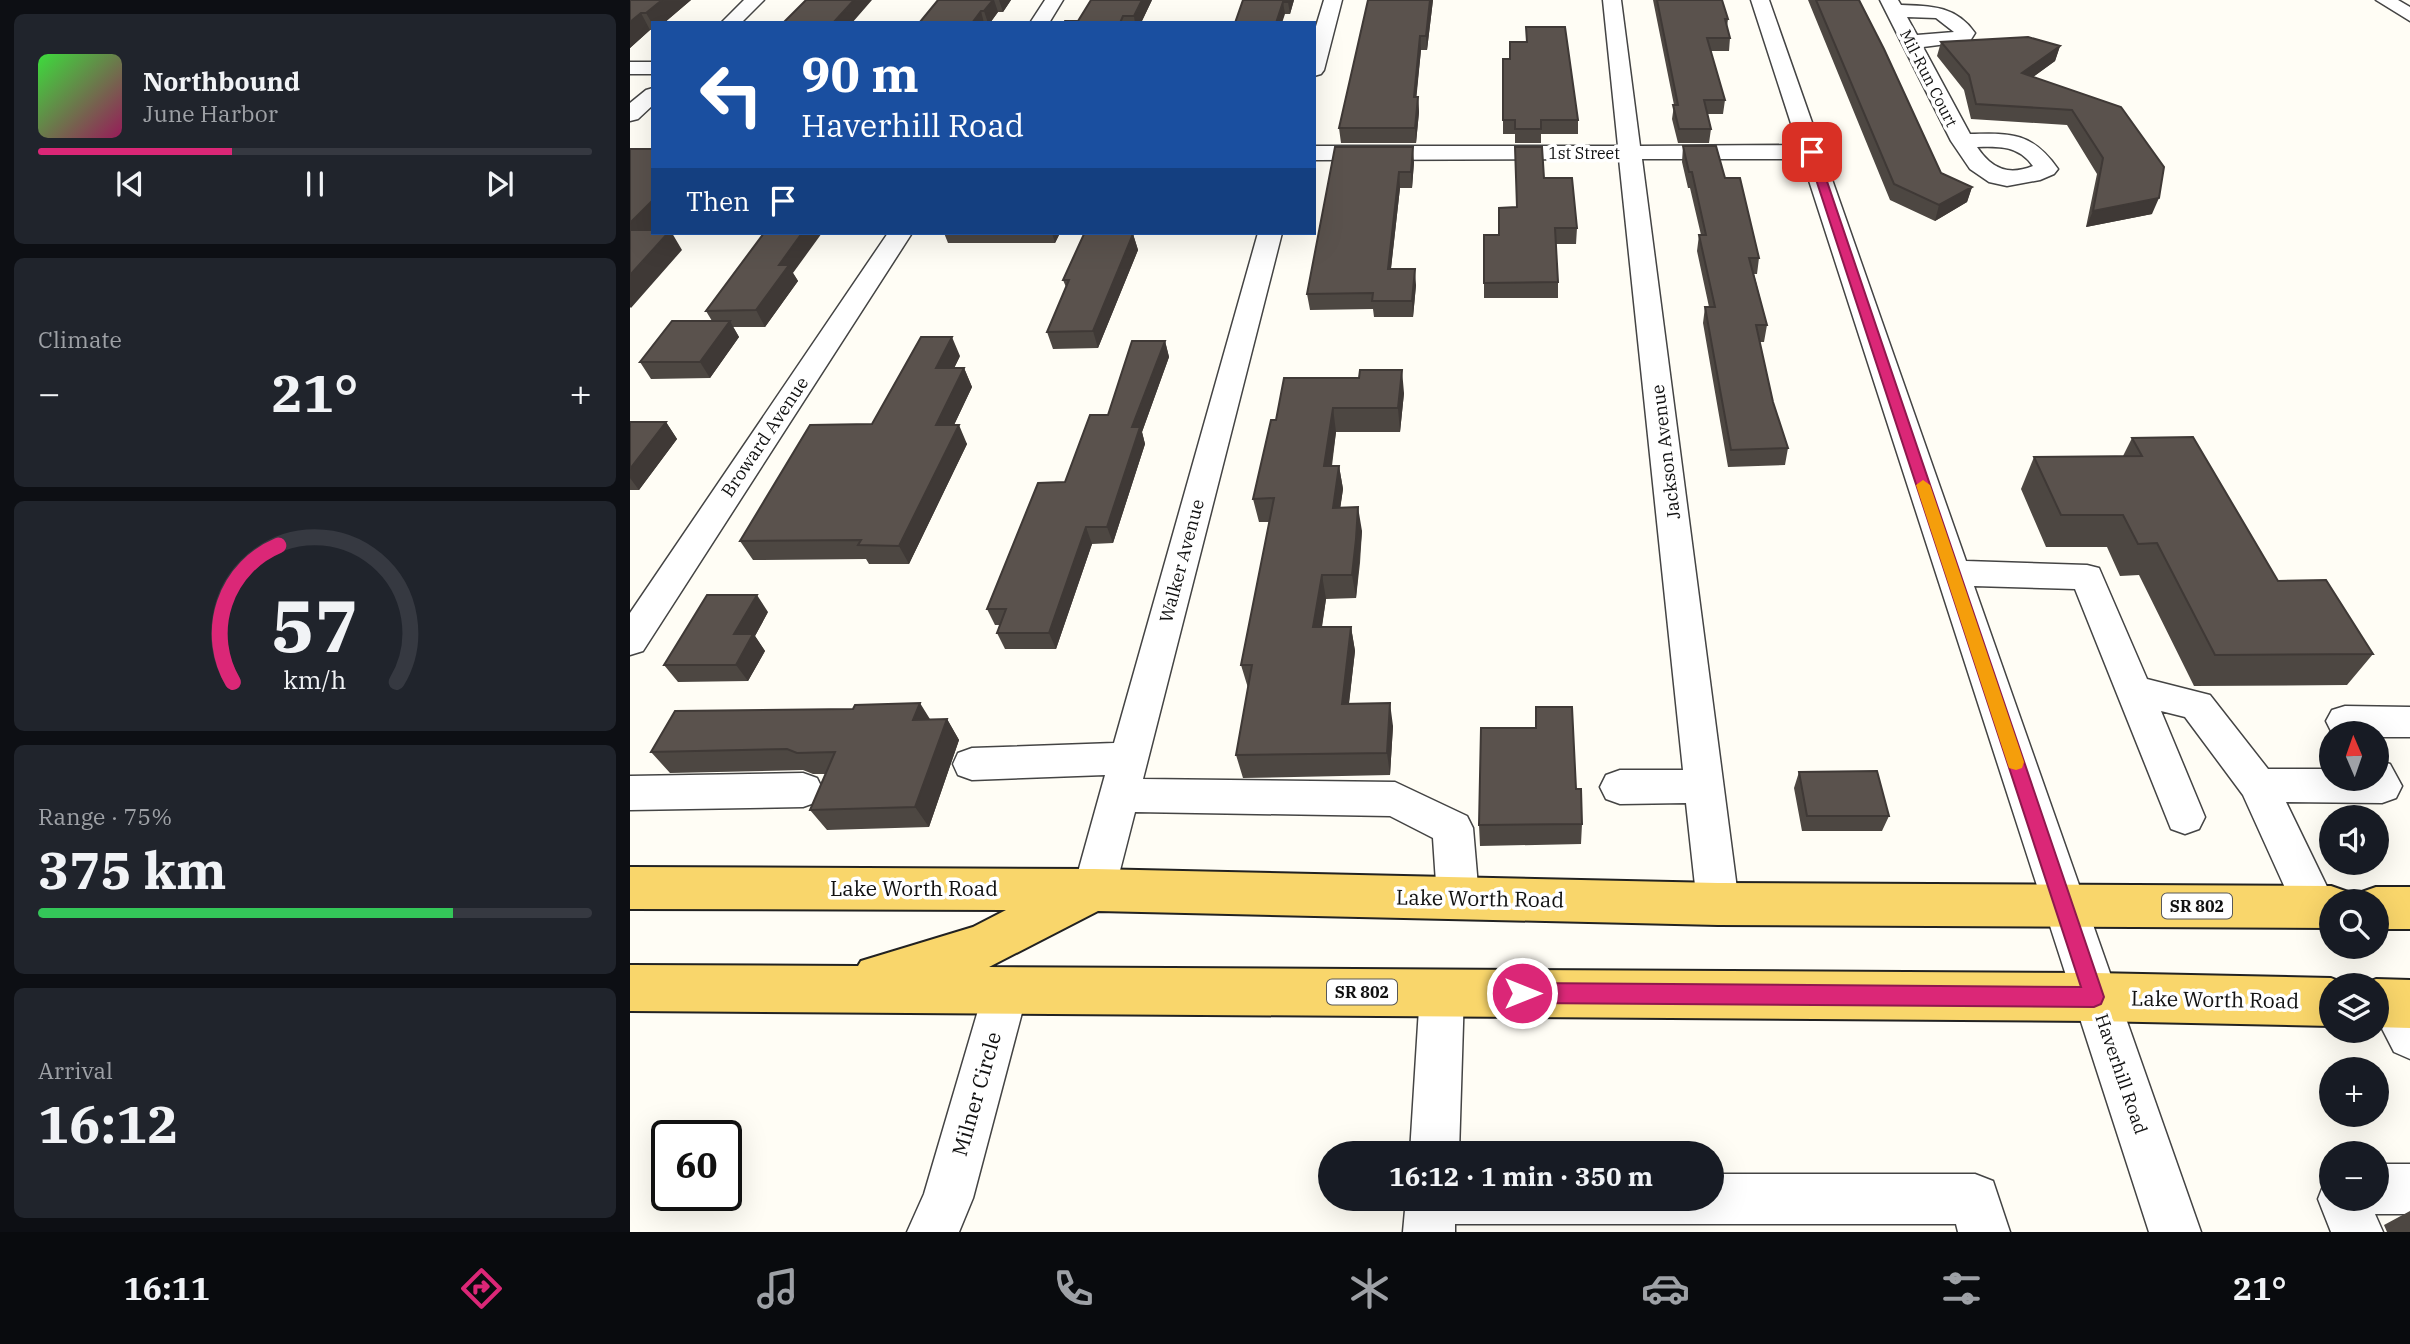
<!DOCTYPE html>
<html lang="en">
<head>
<meta charset="utf-8">
<style>
	body { margin:0; font-family:"IBM Plex Serif",serif; background:#20242c; color:#f1f3f6; height:100vh; display:flex; flex-direction:column; font-size:26px; white-space:nowrap }
	* { box-sizing:border-box; margin:0 }
	p { font-size:23px; color:#9ea1a6 }
	.icon { flex:none; width:38px; height:38px; fill:none; stroke:currentColor; stroke-width:2; stroke-linecap:round; stroke-linejoin:round }
	.map { position:relative; flex:1; overflow:hidden }
	.panel { display:flex; flex-direction:column; gap:14px; padding:14px; background:#0d0f14; width:630px }
	.panel>* { flex:none }
	.hud { position:absolute; left:21px; top:21px; width:665px; height:214px; border-radius:0px; box-shadow:0 7px 28px #0002; background:#1a4fa0; color:#fff; overflow:hidden }
	.needle { width:46px; rotate:358deg }
	.buttons { position:absolute; left:1689px; top:721px; display:grid; gap:14px }
	.buttons a { display:grid; place-items:center; width:70px; height:70px; border-radius:50%; background:#171b24; box-shadow:0 7px 28px #0002; font-size:35px }
	.speed { position:absolute; left:21px; top:1120px; display:flex; gap:14px; font-size:35px; font-weight:700; text-align:center }
	.speed>* { display:grid; place-content:center; width:91px; height:91px; border-radius:50%; background:#171b24; box-shadow:0 7px 28px #0002; line-height:1 }
	.speed .limit { border:4px solid #111; border-radius:10px; background:#fff; color:#111 }
	.pin { position:absolute; display:grid; place-items:center; width:60px; height:60px; color:#fff; margin:-30px; border-radius:14px; box-shadow:0 4px 10px #0006 }
	.me { position:absolute; width:77px; margin:-38px; rotate:90deg; stroke-linejoin:round; filter:drop-shadow(0 0 5px #0008) }
	.turn { display:flex; align-items:center; gap:24px; height:147px; padding:0 35px; font-size:32px }
	.turn .icon { width:91px; height:91px; stroke-width:2.5 }
	.turn b { display:block; font-size:49px; line-height:60px }
	.then { display:flex; align-items:center; height:66px; padding:0 35px; background:#0003; gap:14px; font-size:26px }
	.big { font-size:52px; font-weight:700; line-height:1.1 }
	.panel .tile { flex:1; display:flex; flex-direction:column; justify-content:center; gap:10px; min-width:0; padding:0 24px; border-radius:10px; background:#20242c }
	.panel .dial { align-items:center; gap:0 }
	.dial svg { height:182px; overflow:visible; fill:none; stroke:#363941; stroke-width:7; stroke-linecap:round; text-anchor:middle }
	.dial text { fill:#f1f3f6; stroke:none }
	.song { display:flex; align-items:center; gap:21px }
	.cover { width:84px; height:84px; border-radius:10px; background:linear-gradient(135deg,hsl(120 70% 55%),hsl(330 70% 35%)) }
	.played { height:7px; border-radius:4px; background:linear-gradient(90deg,#db2777 35%,#363941 35%) }
	.keys { display:flex; justify-content:space-around; direction:ltr }
	.heat { display:flex; justify-content:space-between; align-items:center; font-size:38px; direction:ltr }
	.charge { height:10px; border-radius:5px; background:linear-gradient(90deg,#34c759 75%,#363941 0) }
	.trip { position:absolute; left:688px; top:1141px; width:406px; height:70px; border-radius:35px; background:#171b24; box-shadow:0 7px 28px #0002; font-weight:700; line-height:70px; text-align:center }
	.tabs { display:flex; height:112px; justify-content:space-around; align-items:center; background:#090b0e; color:#9ea1a6 }
	.tabs .icon { width:49px; height:49px }
	.tabs .selected { color:#db2777 }
	.tabs b { font-size:32px; color:#f1f3f6 }
	main { display:flex; flex:1; min-height:0 }
	.map>svg:first-child { display:block }
	.lines { fill:none; stroke-linecap:round; stroke-linejoin:round }
	.minor-casing { stroke:#444; stroke-width:3 }
	.major-casing { stroke:#222; stroke-width:4 }
	.minor { fill:#fff; fill-rule:evenodd }
	.major { fill:#f9d66b; fill-rule:evenodd }
	.wall { fill:#4d4742 }
	.shaded-wall { fill:#3f3936 }
	.building { fill:#5a524d; stroke:#3f3936; stroke-width:2 }
	.route { fill:#db2777; stroke:#8e194d; stroke-width:2 }
	.slow { fill:#f59e0b }
	.labels { text-anchor:middle; stroke-width:7; stroke-linejoin:round; paint-order:stroke }
	.far-street-label { font-size:16px; fill:#111; stroke:#fff }
	.shield { fill:#fff; stroke:#585858; stroke-width:2 }
	.shield-label { font-size:16px; font-weight:bold; fill:#111 }
	.street-label { font-size:18px; fill:#111; stroke:#fff }
	.near-street-label { font-size:21px; fill:#111; stroke:#fff }
</style>
</head>
<body>
<main>
<section class="panel">
<div class="tile">
<div class="song"><i class="cover"></i><div><b>Northbound</b><p>June Harbor</p></div></div>
<div class="played"></div>
<div class="keys"><svg class="icon" aria-label="previous" viewBox="0 0 24 24"><path d="M18 5L8 12l10 7zM5 5v14"/></svg><svg class="icon" aria-label="pause" viewBox="0 0 24 24"><path d="M8 5v14M16 5v14"/></svg><svg class="icon" aria-label="next" viewBox="0 0 24 24"><path d="M6 5l10 7-10 7zM19 5v14"/></svg></div>
</div>
<div class="tile"><p>Climate</p>
<div class="heat"><a>−</a><b class="big">21°</b><a>+</a></div>
</div>
<div class="tile dial"><svg viewBox="0 0 100 80">
<path d="M14 69A42 42 0 1 1 86 69"/>
<path d="M14 69A42 42 0 0 1 34 9" stroke="#db2777"/>
<text x="50" y="56" font-size="32" font-weight="700">57</text>
<text x="50" y="72" font-size="11">km/h</text>
</svg></div>
<div class="tile"><p>Range · 75%</p><b class="big">375 km</b><div class="charge"></div></div>
<div class="tile"><p>Arrival</p><b class="big">16:12</b></div>
</section>
<div class="map">
<svg width="1780" height="1232" viewBox="0 0 1780 1232">
	<rect width="100%" height="100%" fill="#fffdf5"/>
	<g class="lines">
		<defs>
			<path id="minor" d="M114,0H134L111,23H91Z
				M415,0H433L419,23H400Z
				M694,0H712L694,70L691,74L684,76V33Z
				M973,0H991L1010,146L1168,145L1121,0H1139L1336,561L1457,565L1469,568L1517,679L1580,695L1638,769H1701V779H1746V760L1760,764L1772,786L1766,798L1752,803L1656,802L1704,901H1701L1700,921L1685,926L1670,921L1613,795L1555,717L1531,711L1575,817L1569,829L1555,834L1541,829L1445,589L1344,586L1571,1232H1519L1172,159H1012L1109,904L1103,918L1088,923L1073,918L1067,904L1056,803L990,804L976,799L970,787L976,775L990,770H1053L989,159L684,160V146H988Z
				M1250,0H1268L1271,5C1302,6 1326,6 1345,33L1340,41L1293,47L1340,134C1381,133 1402,132 1428,169L1424,174L1410,180L1377,186L1359,182L1340,169L1321,141ZM1277,17L1306,18L1324,32L1287,35ZM1347,147C1370,146 1389,146 1403,166C1378,176 1362,169 1347,147Z
				M1746,0H1768L1780,7V21Z
				M0,62H23V74H0Z
				M23,88V105L8,119L0,121V103L16,90Z
				M258,233H282L13,651L0,655V613Z
				M628,233H652L513,779L765,782L837,816L843,828L849,898L843,912L828,917L813,912L807,898L803,838L760,816L505,812L485,890L479,903L464,909L449,903L443,890L475,775L342,780L328,775L323,764L328,753L342,748L484,743Z
				M1715,706L1780,707V737H1746V733H1702L1696,721L1702,710Z
				M173,773L187,778L193,790L187,802L173,807L0,810V776Z
				M376,969L392,975L398,990L343,1198L329,1232H277L294,1194L354,990L360,975Z
				M812,971L828,977L834,992L829,1153H780L790,992L796,977Z
				M1763,981L1780,990V1059L1764,1052L1746,1017L1747,988Z
				M1746,1164H1780V1214H1745L1753,1232H1701L1688,1199L1695,1181L1701,1179V1199H1746Z
				M1082,1174H1345L1363,1181L1380,1232H1328L1326,1224H825V1232H773L776,1199H1082Z"/>
			<path id="major" d="M0,867L464,869L1088,883L1701,886L1718,892L1722,901H1701V928L1088,925L468,911L359,967L1464,973L1701,978L1719,985H1701V1026L1464,1021L0,1011V965L228,966L231,961L343,927L376,910L0,909Z
				M1746,887H1780V929H1746V901H1726L1729,893Z
				M1746,979L1780,980V1028L1746,1027V985H1731Z"/>
		</defs>
		<use href="#minor" class="minor-casing"/>
		<use href="#major" class="major-casing"/>
		<use href="#minor" class="minor"/>
		<use href="#major" class="major"/>
	</g>
	<path class="wall" d="M0,0H61L34,23H23V30H20L0,48Z
		M308,0H381L373,12H368L360,23H279L290,22Z
		M522,0L511,23H434L448,21Z
		M613,0H664L660,14H655Z
		M738,0H803L797,50H791L786,97H788L789,112L786,143H711L709,128Z
		M1023,0H1092L1098,19L1097,27L1100,38L1099,51H1081L1095,100L1093,114H1077L1081,129L1079,143H1048L1042,119L1044,105Z
		M1178,0H1229L1311,173L1342,187L1337,202L1305,221L1260,200Z
		M896,27L948,120V134H911V143H885V134H873V59H880L896,42Z
		M1311,42L1430,46L1425,61L1403,77L1491,107L1522,214L1456,227L1467,174L1437,125L1341,119L1334,90L1307,56Z
		M1053,146L1095,178L1129,258L1127,274H1124L1137,325L1134,342H1130L1143,402L1158,448L1155,465L1098,467L1073,323L1075,307H1079L1067,251L1069,235H1071L1060,188H1058L1052,162Z
		M705,147L784,162L782,188H770L761,269L786,285L783,317H744L743,309L680,310L677,294Z
		M914,178L947,228L946,244H926L928,282V298H854V283L869,235L887,207Z
		M314,233H430L425,243H318Z
		M503,234L508,250L468,348L423,349L417,332L436,287L433,280Z
		M163,273L168,281L135,327H103L109,337L80,378L21,379L10,362L82,321L76,311Z
		M535,341L539,357L512,432L515,444L483,543L462,544L426,649H375L367,633L370,625H365L357,609L478,415Z
		M330,356L324,368H334L342,387L324,425L337,444L279,564H239L236,559L123,560L110,541L242,424Z
		M774,393L770,432H706L702,466H709L713,489L710,508L732,531L730,563L726,598L696,599L692,627H721L725,651L719,704L763,726L760,775L613,778L606,755L618,688L611,665L639,522H629L623,499L646,420Z
		M0,422H36L47,439L9,490H0Z
		M1502,438L1648,581L1743,654L1717,685L1564,686L1509,575L1490,576L1477,547H1416L1391,489L1404,457L1493,456Z
		M138,612L125,636L135,651L118,681L48,682L34,665Z
		M906,707L952,824L951,844L850,846L849,825L905,728Z
		M317,719L329,740L299,827L197,830L180,810L196,774H183L173,770L40,773L21,752L300,720Z
		M1169,772L1259,816L1252,831H1172L1164,788Z
		M1780,1211V1232H1757L1754,1225Z"/>
	<path class="shaded-wall" d="M32,0H61L34,23H23V25L16,13Z
		M224,0H242L222,23H203Z
		M363,0H364L368,12L360,23H358L354,11Z
		M369,0H381L373,12Z
		M512,0H522L511,23H505L504,16Z
		M658,0H664L660,14L658,2Z
		M800,0H803L797,50L796,36Z
		M653,2L655,14L652,23H646Z
		M351,11L354,23H342Z
		M11,13L20,30L0,48V22Z
		M790,36L791,50L785,112L784,97Z
		M1430,46L1425,61L1388,88L1392,73Z
		M788,97L789,112L786,143L785,128Z
		M783,147L784,162L782,188L781,172Z
		M769,172L770,188L759,285L758,269Z
		M1342,187L1337,202L1305,221L1309,205Z
		M1529,198L1522,214L1456,227L1463,211Z
		M23,200V231L0,241V223Z
		M38,233H42L52,250L1,308L0,307V275Z
		M172,233H192L163,273L168,281L135,327L126,310L149,265Z
		M422,233H430L425,243Z
		M503,234L508,250L468,348L463,331Z
		M785,269L786,285L783,317L782,301Z
		M100,321L109,337L80,378L70,362Z
		M322,337L330,356L315,387L306,368Z
		M535,341L539,357L512,432L515,444L483,543L477,527L502,427Z
		M334,368L342,387L315,444L306,425Z
		M772,370L774,393L770,432L768,408Z
		M703,408L706,432L698,489L694,466Z
		M36,422L47,439L9,490L0,478V469Z
		M329,425L337,444L279,564L269,546Z
		M709,466L713,489L707,531L703,508Z
		M728,507L732,531L726,598L722,575Z
		M456,527L462,544L426,649L419,633Z
		M692,575L696,599L688,650L683,627Z
		M127,595L138,612L125,636L135,651L118,681L106,665L104,634Z
		M721,627L725,651L716,727L712,704Z
		M290,703L303,724L283,720Z
		M760,703L763,726L760,775L757,753Z
		M317,719L329,740L299,827L285,807Z"/>
	<path class="building" d="M0,0H32L16,13H11L0,22Z
		M176,0H224L203,23H153Z
		M308,0H363L354,11H351L342,23H279L290,22Z
		M461,0H512L504,16H493L490,23H434L435,21H448Z
		M613,0H658V2H653L646,23H605Z
		M738,0H800L796,36H790L784,97H788L785,128H709Z
		M1027,0H1092L1098,19H1095L1100,38H1077L1095,100H1074L1081,129H1049L1043,105H1048Z
		M1186,0H1229L1254,49L1311,173L1342,187L1309,205L1264,184Z
		M896,27H935L948,120H911V129H885V120H873V59H880V42H897Z
		M1398,37L1430,46L1392,73L1491,107L1534,167L1529,198L1463,211L1473,158L1442,110L1346,104L1339,75L1311,42Z
		M1053,146H1086L1095,178H1110L1129,258H1119L1137,325H1126L1143,402L1158,448L1101,450L1075,307H1085L1069,235H1076L1062,172H1059Z
		M705,147H783L781,172H769L758,269H785L782,301H742L743,293L677,294Z
		M885,147H912L914,178H942L947,228H925L928,282L854,283V235H869V208L887,207Z
		M0,149H23V200L0,223Z
		M0,230H23V233H38L0,275Z
		M134,233H172L149,265H159L126,310L76,311Z
		M454,234H503L463,331L417,332L439,280H433Z
		M42,321H100L70,362H10Z
		M291,337H322L306,368H334L306,425H329L269,546L228,545L231,540L110,541L180,425L242,424Z
		M502,341H535L502,427H510L477,527H456L419,633H367L376,609H357L408,483L435,482L460,415H478Z
		M730,370H772L768,408H703L694,466H709L703,508L728,507L726,539L722,575H692L683,627H721L712,704L760,703L757,753L606,755L622,665H611L644,498L623,499L641,420H646L654,378H729Z
		M0,422H36L0,469Z
		M1563,437L1648,581L1696,580L1743,654L1585,655L1527,543L1508,544L1493,515H1431L1404,457L1512,456L1502,438Z
		M77,595H127L104,634H123L106,665H34Z
		M290,703L283,720L317,719L285,807L180,810L205,752L167,753L157,749L21,752L45,711L223,709L225,705Z
		M906,707H942L946,789H951L952,824L849,825L851,728H906Z
		M1247,771L1259,816H1177L1169,772Z"/>
	<path class="route" d="M1182,149L1187,152L1474,997L1471,1004L1464,1007L892,1003L884,1000L881,993L884,986L892,983L1451,987L1177,152Z"/>
	<path class="slow" d="M1293,480L1300,485L1394,762L1392,768L1386,770L1379,768L1377,762L1286,485Z"/>
	<g class="labels">
		<g class="far-street-label">
			<text transform="translate(1299 78) rotate(63)" y="6">Mil-Run Court</text>
			<text x="954" y="159">1st Street</text>
		</g>
		<g class="shield">
			<rect x="1532" y="893.5" width="70" height="25" rx="5"/>
			<rect x="697" y="979.5" width="70" height="25" rx="5"/>
		</g>
		<g class="shield-label">
			<text x="1567" y="912">SR 802</text>
			<text x="732" y="998">SR 802</text>
		</g>
		<g class="street-label">
			<text transform="translate(135 437) rotate(-56)" y="6">Broward Avenue</text>
			<text transform="translate(1036 452) rotate(-97)" y="6">Jackson Avenue</text>
			<text transform="translate(552 561) rotate(-75)" y="6">Walker Avenue</text>
			<text transform="translate(1491 1074) rotate(71)" y="6">Haverhill Road</text>
		</g>
		<g class="near-street-label">
			<text x="284" y="896">Lake Worth Road</text>
			<text transform="translate(850 899) rotate(1)" y="7">Lake Worth Road</text>
			<text transform="translate(1585 1000) rotate(1)" y="7">Lake Worth Road</text>
			<text transform="translate(347 1094) rotate(-74)" y="7">Milner Circle</text>
		</g>
	</g>
</svg>
<div class="buttons">
<a><svg class="needle" viewBox="-14 -14 28 28"><path d="M0-13l5 13h-10z" fill="#e53935"/><path d="M0 13l5-13h-10z" fill="#9ea1a6"/></svg></a>
<a><svg class="icon" aria-label="sound" viewBox="0 0 24 24"><path d="M4 9h4l5-4v14l-5-4H4zM17 9q2 3 0 6"/></svg></a>
<a><svg class="icon" aria-label="search" viewBox="0 0 24 24"><circle cx="10" cy="10" r="6"/><path d="M15 15l6 6"/></svg></a>
<a><svg class="icon" aria-label="layers" viewBox="0 0 24 24"><path d="M12 4l9 5-9 5-9-5zM3 14l9 5 9-5"/></svg></a>
<a>+</a>
<a>−</a>
</div>
<div class="speed"><div class="limit">60</div></div>
<div class="pin" style="left:1182px;top:152px;background:#d93025"><svg class="icon" aria-label="arrive" viewBox="0 0 24 24"><path d="M6 21V4h12l-3 4 3 4H6"/></svg></div>
<svg class="me" style="left:892px;top:993px" viewBox="-20 -20 40 40"><circle r="17" fill="#db2777" stroke="#fff" stroke-width="3"/><path d="M0-11L8 9 0 5-8 9z" fill="#fff"/></svg>
<div class="trip">16:12 · 1 min · 350 m</div>
<div class="hud">
<div class="turn"><svg class="icon" aria-label="left" viewBox="0 0 24 24"><path d="M17 20v-9H6M10 6l-5 5 5 5"/></svg><div><b>90 m</b>Haverhill Road</div></div>
<div class="then">Then<svg class="icon" aria-label="arrive" viewBox="0 0 24 24"><path d="M6 21V4h12l-3 4 3 4H6"/></svg></div>
</div>
</div>
</main>
<nav class="tabs">
<b>16:11</b>
<svg class="icon selected" aria-label="directions" viewBox="0 0 24 24"><path d="M12 3l9 9-9 9-9-9zM9 14v-3h6M13 9l2 2-2 2"/></svg>
<svg class="icon" aria-label="music" viewBox="0 0 24 24"><path d="M9 18V5l10-2v13"/><circle cx="6" cy="18" r="3"/><circle cx="16" cy="16" r="3"/></svg>
<svg class="icon" aria-label="phone" viewBox="0 0 24 24"><path d="M5 4h4l2 5-3 2q2 4 5 5l2-3 5 2v4C11 20 4 13 5 4z"/></svg>
<svg class="icon" aria-label="climate" viewBox="0 0 24 24"><path d="M12 3v18M4 7l16 10M4 17L20 7"/></svg>
<svg class="icon" aria-label="car" viewBox="0 0 24 24"><path d="M5 17H2v-5l4-1 3-4h7l3 4 3 1v5h-3M9 17h6M6 11h13"/><circle cx="7" cy="17" r="2"/><circle cx="17" cy="17" r="2"/></svg>
<svg class="icon" aria-label="filters" viewBox="0 0 24 24"><path d="M4 7h16M4 17h16"/><circle cx="9" cy="7" r="2"/><circle cx="15" cy="17" r="2"/></svg>
<b>21°</b>
</nav>
</body>
</html>
